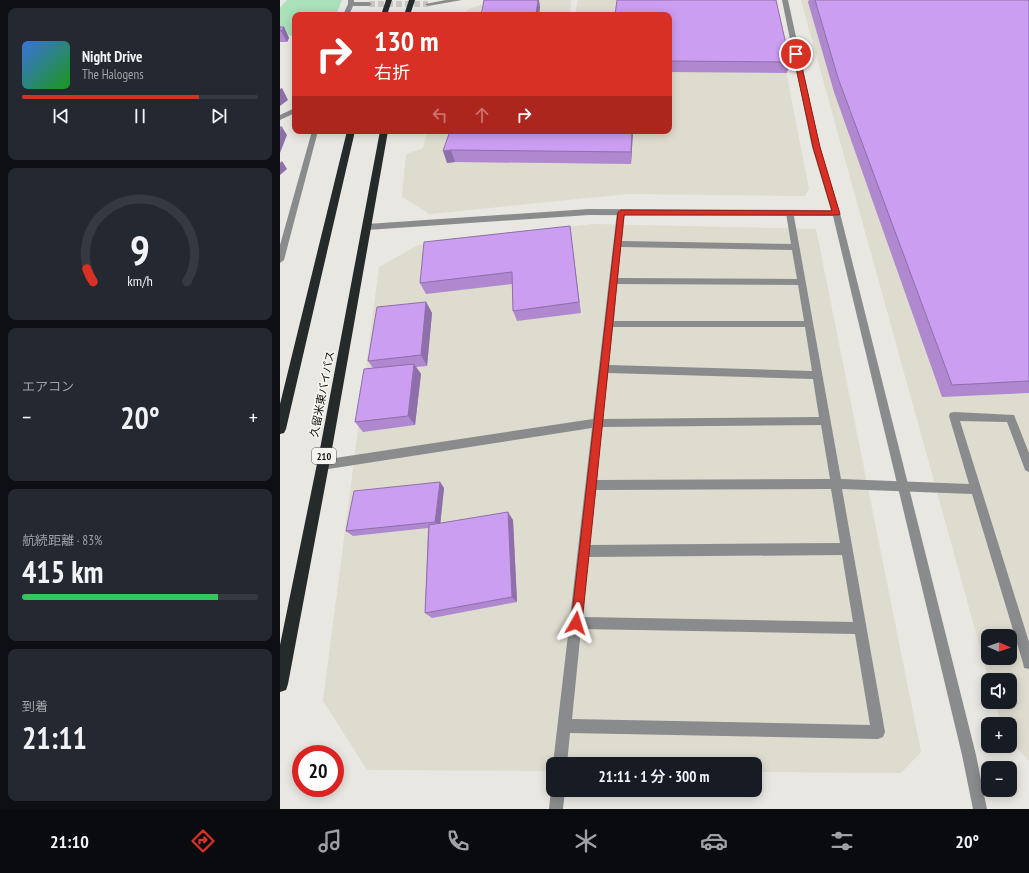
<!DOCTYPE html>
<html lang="ja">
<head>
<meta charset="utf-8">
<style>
	body { margin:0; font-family:"PT Sans Narrow","Noto Sans JP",sans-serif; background:#242831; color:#f1f3f6; height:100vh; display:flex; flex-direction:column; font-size:15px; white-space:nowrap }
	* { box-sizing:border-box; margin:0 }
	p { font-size:13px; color:#9ea1a6 }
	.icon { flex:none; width:22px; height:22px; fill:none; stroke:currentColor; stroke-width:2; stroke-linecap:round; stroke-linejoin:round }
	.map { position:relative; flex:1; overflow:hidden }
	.side { display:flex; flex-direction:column; gap:8px; padding:8px; background:#0d0f14; width:280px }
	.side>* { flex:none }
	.top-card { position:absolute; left:12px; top:12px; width:380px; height:122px; border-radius:8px; box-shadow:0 2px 10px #0003; background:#d93025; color:#fff; overflow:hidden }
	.needle { width:26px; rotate:92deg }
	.fabs { position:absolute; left:701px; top:629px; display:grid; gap:8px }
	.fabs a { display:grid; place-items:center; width:36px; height:36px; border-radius:8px; background:#171b24; box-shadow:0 2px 10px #0003; font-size:20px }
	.speed { position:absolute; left:12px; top:745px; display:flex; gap:8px; font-size:20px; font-weight:700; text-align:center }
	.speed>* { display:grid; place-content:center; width:52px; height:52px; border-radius:50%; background:#171b24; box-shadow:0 2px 10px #0003; line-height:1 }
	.speed .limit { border:6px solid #d22; background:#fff; color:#111 }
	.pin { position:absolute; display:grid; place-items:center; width:34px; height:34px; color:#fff; margin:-17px; border:2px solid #fff; border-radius:50%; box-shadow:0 1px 4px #0007 }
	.me { position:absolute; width:44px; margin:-22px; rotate:6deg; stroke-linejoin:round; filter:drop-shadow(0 0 3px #0008) }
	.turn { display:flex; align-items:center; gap:14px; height:84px; padding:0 16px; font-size:18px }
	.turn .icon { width:52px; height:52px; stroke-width:2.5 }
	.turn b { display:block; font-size:28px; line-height:34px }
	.lanes { display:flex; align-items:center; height:38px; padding:0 16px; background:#0003; justify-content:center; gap:20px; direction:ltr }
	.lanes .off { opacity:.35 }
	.big { font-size:30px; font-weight:600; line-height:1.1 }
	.side .tile { flex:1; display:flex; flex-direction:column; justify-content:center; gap:6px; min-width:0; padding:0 14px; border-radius:8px; background:#242831 }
	.side .dial { align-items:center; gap:0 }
	.dial svg { height:104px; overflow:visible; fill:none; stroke:#363941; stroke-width:7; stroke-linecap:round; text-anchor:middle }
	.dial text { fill:#f1f3f6; stroke:none }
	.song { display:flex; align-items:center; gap:12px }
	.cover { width:48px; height:48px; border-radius:6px; background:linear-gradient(135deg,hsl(220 70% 55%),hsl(120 70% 35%)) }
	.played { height:4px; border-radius:2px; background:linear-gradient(90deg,#d93025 75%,#363941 75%) }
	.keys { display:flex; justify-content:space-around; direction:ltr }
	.heat { display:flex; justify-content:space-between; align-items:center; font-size:22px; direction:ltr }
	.charge { height:6px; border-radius:3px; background:linear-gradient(90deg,#34c759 83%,#363941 0) }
	.trip { position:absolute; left:266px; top:757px; width:216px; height:40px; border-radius:8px; background:#171b24; box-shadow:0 2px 10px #0003; font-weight:600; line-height:40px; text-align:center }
	.tabs { display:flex; height:64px; justify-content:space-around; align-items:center; background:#090b0e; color:#9ea1a6 }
	.tabs .icon { width:28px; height:28px }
	.tabs .active { color:#d93025 }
	.tabs b { font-size:18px; color:#f1f3f6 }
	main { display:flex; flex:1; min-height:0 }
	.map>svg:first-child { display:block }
	.built { fill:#dedbcf; fill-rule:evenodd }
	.green { fill:#aae0ba }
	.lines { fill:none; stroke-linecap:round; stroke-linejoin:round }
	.street-tunnel { stroke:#c8c7c3; stroke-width:6; stroke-dasharray:6 3; stroke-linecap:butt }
	.lane { fill:#898b8c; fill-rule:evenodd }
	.street { fill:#898b8c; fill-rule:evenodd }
	.highway { fill:#252a2b; fill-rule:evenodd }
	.wall { fill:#af88cf }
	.shaded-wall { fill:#8e6fa9 }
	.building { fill:#cb9ef1; stroke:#8e6fa9 }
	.route { fill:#d93025; stroke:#8d1f18 }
	.labels { text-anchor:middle; stroke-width:3.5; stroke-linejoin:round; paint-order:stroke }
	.shield { fill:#f5f4ef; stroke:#575654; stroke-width:1 }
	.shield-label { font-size:10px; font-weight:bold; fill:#131311 }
	.street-label { font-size:11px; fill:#131311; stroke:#f5f4ef }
</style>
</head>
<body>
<main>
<section class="side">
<div class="tile">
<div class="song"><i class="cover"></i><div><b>Night Drive</b><p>The Halogens</p></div></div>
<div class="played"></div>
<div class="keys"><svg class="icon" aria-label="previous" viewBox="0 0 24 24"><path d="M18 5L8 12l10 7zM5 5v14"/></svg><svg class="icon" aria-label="pause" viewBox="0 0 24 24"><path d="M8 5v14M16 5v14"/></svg><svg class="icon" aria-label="next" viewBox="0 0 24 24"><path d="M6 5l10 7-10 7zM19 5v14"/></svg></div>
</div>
<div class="tile dial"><svg viewBox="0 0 100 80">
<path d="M14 69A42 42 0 1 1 86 69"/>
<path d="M14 69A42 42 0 0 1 9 59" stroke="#d93025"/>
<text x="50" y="56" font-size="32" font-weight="700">9</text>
<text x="50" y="72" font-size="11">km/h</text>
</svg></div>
<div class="tile"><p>エアコン</p>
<div class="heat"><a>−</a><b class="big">20°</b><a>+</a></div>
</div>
<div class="tile"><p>航続距離 · 83%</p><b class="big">415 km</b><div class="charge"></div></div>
<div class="tile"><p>到着</p><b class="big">21:11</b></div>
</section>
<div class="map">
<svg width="749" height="809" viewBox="0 0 749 809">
	<rect width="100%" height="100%" fill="#e8e7e2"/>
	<path class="built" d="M214,0H291L290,15H179L189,9Z
		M298,0H492L529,189L525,196L348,194L150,214L122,197L126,154L143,148L148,131H389V15H295Z
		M521,0H749V760L730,743V724H722L715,702H730V680H709ZM708,636H730V658H708Z
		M313,224L536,229L641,752L621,773L475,772V764H273V771L87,770L43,701L99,267L138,245Z"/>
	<path class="green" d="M7,0H62L56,15H15V36L0,35V8Z"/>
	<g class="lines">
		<path class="street-tunnel" d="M89,4H148"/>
		<path class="lane" d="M341,209L345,212L342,241L511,244L506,213L510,210L513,211L561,479L689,484L669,416L670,413L674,412L734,415L749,453V472L745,470L744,467L727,422L680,421L749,642V669L744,668L743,663L692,494L562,489L605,732L603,737L598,739L290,733L287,764H273L312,428L42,470L38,468L37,465L38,462L42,460L313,419L337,212ZM341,247L512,250L517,279L338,278ZM337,284L518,285L524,321H334ZM333,327H525L532,371L329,365ZM328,373L533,379L539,417L323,419ZM541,425L550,479L317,480L322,427ZM551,489L560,543L310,545L316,490ZM562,555L573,622L302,617L309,557ZM301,629L575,634L590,725L292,719Z
			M273,785V790H285L283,809H269L271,790Z"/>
		<path class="street" d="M68,0H74V2H89L92,4L89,6H73L69,15H63L68,4Z
			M166,0H182L148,6L145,4Z
			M502,0H508L540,147L560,213L696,755L707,809H693L682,755L553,216L309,215L87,230L83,227L87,224L309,209L551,210L532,147Z
			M15,108V113L0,120V115Z
			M32,131H38L4,260L0,263V245Z"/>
		<path class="highway" d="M106,0H112L107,15H101Z
			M129,0H135L130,15H124Z
			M67,131H75L6,429L4,433L0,434V404Z
			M100,131H108L52,449L8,684L6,690L0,692V645L40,449Z"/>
	</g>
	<path class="wall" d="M529,0H749V393L662,397L554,92L528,2Z
		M260,7L259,15H198Z
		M389,15L510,62L507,73L389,72Z
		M0,26L1,27H4L9,38L7,42H0Z
		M170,131H353L351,164L175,162L167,163Z
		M290,226L301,313L237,321L233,311L232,284L146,294L140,283Z
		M146,302L152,313L147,366L136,367L141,374L135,425L83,432L75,422L93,368L88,361Z
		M160,482L164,488L160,524L233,520L237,602L152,618L145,613L148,528L73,536L66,531Z"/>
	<path class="shaded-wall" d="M258,0H259L260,7L259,15H256Z
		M0,26L2,29L4,27L9,38L7,42L1,31H0Z
		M2,88L8,100L0,106V89Z
		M2,127L7,135L0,153V132Z
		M352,131H353L351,164V152Z
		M171,150L175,162L167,163L163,151Z
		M2,161L7,169L0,175V163Z
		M146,302L152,313L147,366L141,355Z
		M134,364L141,374L135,425L128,416Z
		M160,482L164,488L160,527L155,522Z
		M228,512L233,520L237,602L232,597Z"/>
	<path class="building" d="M204,0H258L256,14H247V15H198L202,11Z
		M337,0H496L510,62L389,61V15H335Z
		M535,0H749V381L672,385L558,78Z
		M0,27H4L1,31H0Z
		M0,127H2L0,132Z
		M170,131H352L351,152L171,150L163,151Z
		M290,226L299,302L233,311L232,272L140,283L144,242Z
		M146,302L141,355L88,361L97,307Z
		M134,364L128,416L75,422L84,369Z
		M160,482L155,522L66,531L74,491Z
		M228,512L232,597L145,613L149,525Z"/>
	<path class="route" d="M516,52L519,54L540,147L560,214L559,215H344L302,623L300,627L296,628L292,627L291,623L338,212L341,210L552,211L533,147L513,54Z"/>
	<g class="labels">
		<rect class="shield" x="32" y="448" width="24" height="16" rx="3"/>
		<g class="shield-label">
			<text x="44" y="460">210</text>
		</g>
		<g class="street-label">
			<text transform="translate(42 394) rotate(-79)" y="4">久留米東バイパス</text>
		</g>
	</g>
</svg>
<div class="fabs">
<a><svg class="needle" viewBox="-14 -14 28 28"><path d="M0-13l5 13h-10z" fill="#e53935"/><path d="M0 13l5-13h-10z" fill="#9ea1a6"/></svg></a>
<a><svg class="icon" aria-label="sound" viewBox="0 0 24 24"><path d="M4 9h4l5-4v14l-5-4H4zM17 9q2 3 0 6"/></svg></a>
<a>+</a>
<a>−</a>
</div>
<div class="speed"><div class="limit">20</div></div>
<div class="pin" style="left:516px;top:54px;background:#d93025"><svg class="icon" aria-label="arrive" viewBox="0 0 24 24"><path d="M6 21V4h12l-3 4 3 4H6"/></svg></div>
<svg class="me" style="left:296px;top:623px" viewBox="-20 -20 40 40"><path d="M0-17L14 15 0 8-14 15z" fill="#d93025" stroke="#fff" stroke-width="4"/></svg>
<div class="trip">21:11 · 1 分 · 300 m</div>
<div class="top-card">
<div class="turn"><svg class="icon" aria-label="right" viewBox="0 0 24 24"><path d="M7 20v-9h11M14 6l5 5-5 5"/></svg><div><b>130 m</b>右折</div></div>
<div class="lanes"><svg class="icon off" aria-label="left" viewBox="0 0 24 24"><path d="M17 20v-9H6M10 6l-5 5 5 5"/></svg><svg class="icon off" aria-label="ahead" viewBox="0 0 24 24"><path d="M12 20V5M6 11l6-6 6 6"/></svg><svg class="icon" aria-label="right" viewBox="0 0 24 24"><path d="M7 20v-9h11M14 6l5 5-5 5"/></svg></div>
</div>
</div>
</main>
<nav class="tabs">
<b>21:10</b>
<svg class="icon active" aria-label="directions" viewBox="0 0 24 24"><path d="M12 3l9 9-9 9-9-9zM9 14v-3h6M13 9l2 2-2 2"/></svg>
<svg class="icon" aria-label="music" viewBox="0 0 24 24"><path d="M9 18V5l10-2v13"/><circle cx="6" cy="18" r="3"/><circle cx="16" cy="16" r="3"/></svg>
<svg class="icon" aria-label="phone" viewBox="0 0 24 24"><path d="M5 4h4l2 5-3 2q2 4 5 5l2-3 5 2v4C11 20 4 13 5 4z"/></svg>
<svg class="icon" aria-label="climate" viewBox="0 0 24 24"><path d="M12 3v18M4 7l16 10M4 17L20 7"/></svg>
<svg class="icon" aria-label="car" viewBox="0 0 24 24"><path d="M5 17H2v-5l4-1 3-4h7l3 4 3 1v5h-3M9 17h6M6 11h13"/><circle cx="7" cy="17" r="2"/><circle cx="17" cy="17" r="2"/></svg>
<svg class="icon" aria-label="filters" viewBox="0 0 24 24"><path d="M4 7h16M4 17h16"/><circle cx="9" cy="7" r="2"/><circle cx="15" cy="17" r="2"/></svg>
<b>20°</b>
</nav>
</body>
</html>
